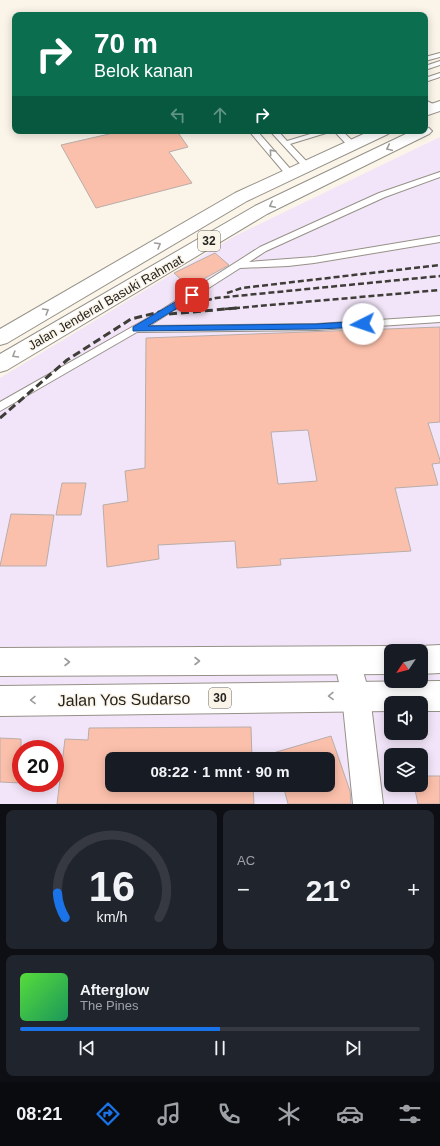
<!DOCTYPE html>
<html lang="id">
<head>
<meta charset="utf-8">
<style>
	body { margin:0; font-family:Arial,sans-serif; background:#20242c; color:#f1f3f6; height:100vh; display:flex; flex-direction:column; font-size:15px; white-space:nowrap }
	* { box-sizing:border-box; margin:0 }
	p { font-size:13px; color:#9ea1a6 }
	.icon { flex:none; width:22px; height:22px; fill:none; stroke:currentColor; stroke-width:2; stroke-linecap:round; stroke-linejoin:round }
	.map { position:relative; height:804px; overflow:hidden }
	.details { display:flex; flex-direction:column; gap:6px; padding:6px; background:#0d0f14; flex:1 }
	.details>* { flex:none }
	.hud { position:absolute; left:12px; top:12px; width:416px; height:122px; border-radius:8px; box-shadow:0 2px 10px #0003; background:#0b6e4f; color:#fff; overflow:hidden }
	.needle { width:26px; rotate:235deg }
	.buttons { position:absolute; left:384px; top:644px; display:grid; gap:8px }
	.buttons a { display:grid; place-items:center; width:44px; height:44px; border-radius:8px; background:#171b24; box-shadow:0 2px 10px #0003; font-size:20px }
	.speed { position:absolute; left:12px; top:740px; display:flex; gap:8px; font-size:20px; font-weight:700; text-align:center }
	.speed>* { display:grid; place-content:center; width:52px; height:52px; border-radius:50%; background:#171b24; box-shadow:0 2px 10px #0003; line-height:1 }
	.speed .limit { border:6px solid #d22; background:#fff; color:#111 }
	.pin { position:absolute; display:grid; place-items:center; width:34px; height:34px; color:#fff; margin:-17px; border-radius:8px; box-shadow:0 2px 6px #0006 }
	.me { position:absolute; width:44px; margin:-22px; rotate:266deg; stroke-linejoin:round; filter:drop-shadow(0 0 3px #0008) }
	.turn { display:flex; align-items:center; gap:14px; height:84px; padding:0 16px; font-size:18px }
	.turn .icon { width:52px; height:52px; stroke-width:2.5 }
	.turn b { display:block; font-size:28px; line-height:34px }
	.lanes { display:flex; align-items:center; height:38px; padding:0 16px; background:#0003; justify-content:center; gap:20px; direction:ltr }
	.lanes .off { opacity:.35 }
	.big { font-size:30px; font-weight:600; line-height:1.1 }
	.details .tile { flex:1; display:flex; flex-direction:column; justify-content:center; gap:6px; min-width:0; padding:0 14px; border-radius:8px; background:#20242c }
	.details .dial { align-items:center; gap:0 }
	.dial svg { height:104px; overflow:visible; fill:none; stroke:#363941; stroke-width:7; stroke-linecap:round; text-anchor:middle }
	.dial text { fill:#f1f3f6; stroke:none }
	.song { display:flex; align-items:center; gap:12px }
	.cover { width:48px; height:48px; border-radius:6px; background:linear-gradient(135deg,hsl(110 70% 55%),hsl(150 70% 35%)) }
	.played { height:4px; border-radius:2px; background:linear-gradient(90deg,#1a73e8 50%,#363941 50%) }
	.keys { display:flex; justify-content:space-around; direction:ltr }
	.heat { display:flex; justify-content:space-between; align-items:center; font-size:22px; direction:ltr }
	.details .tiles { flex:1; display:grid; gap:6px; grid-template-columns:1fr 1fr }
	.tile:last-child { grid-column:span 2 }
	.trip { position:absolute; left:105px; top:752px; width:230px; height:40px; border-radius:8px; background:#171b24; box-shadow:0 2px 10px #0003; font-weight:600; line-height:40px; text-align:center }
	.tab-bar { display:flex; height:64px; justify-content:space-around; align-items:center; background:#090b0e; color:#9ea1a6 }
	.tab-bar .icon { width:28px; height:28px }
	.tab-bar .selected { color:#1a73e8 }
	.tab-bar b { font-size:18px; color:#f1f3f6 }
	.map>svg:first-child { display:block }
	.industrial { fill:#f2e5f9; fill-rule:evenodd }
	.building { fill:#fbc0ab; stroke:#b9ada9; fill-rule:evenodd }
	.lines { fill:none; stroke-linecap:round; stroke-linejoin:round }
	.service-casing { stroke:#969187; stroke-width:2 }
	.minor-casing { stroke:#969187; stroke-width:2 }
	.trunk-casing { stroke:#969187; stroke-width:2 }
	.service { fill:#fff; fill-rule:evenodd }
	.minor { fill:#fff; fill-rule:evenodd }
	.trunk { fill:#fff; fill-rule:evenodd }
	.rail-far1 { stroke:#3f3d38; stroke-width:2.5; stroke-dasharray:6 3; stroke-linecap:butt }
	.rail { stroke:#3f3d38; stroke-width:3; stroke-dasharray:8 4; stroke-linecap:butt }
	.oneway { stroke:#9d9c9a }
	.route { fill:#1a73e8; stroke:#114b97 }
	.labels { text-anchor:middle; stroke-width:3; stroke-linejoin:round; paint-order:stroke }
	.shield { fill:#faf4e9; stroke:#65625c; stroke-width:1 }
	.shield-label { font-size:12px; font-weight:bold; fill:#25231f }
	.street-label { font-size:13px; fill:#25231f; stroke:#faf4e9 }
	.near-street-label { font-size:16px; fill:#25231f; stroke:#faf4e9 }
</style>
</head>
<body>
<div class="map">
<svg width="440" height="804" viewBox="0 0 440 804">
	<rect width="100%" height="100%" fill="#faf4e9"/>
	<path class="industrial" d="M440,137V804H0V378L235,236ZM391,651H421V681H391ZM391,703H421V733H391ZM21,749H55V783H21ZM391,755H421V785H391ZM112,759H328V785H112Z"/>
	<path class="building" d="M122,131H177L188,147L169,152L192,183L96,208L61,145Z
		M215,253L229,265L189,287L174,273Z
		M440,327V422L428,423L440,460V463L432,464L438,485L395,488L411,551L280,559L281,565L237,568L235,541L158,545L159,559L107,567L103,505L128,501L125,471L145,468L146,338ZM308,430L317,481L278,484L271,432Z
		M62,483H86L81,515H56Z
		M11,514L54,515L46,566H0Z
		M251,727L252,759H112V785H253L254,804H57L65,739L88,740L89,728Z
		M331,736L350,791L351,804H288L283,785H328V759H275L273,753Z
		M0,738L21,739V783L0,782Z
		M421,776H440V804H418L414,785H421Z"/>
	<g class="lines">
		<defs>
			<path id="service" d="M440,53V57L425,61V57Z
				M440,61V65L425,70V66Z
				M440,73V77L425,82V78Z
				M425,100L437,106L438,107L435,109L425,105Z
				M249,131H257L293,172V176H287Z
				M270,131H278L287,141L317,132L316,131H324L326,133L290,144L311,166L307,168H304Z
				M334,131H342L355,143V147H349Z
				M440,172V177L385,197L266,251L249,262L314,257L440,236V242L314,263L288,266L240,268L149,326L317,324L440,316V322L317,330L137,332L0,411V402L155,314L260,247L379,193Z"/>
			<path id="minor" d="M347,647L357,650L370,696L383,804H353L342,696L334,660L337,650Z"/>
			<path id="trunk" d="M440,101V111L425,116V106Z
				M425,127L429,128L432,131L429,134L267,214L7,370L0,372V354L255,206L412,131H425Z
				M370,131H391L388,134L247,201L7,343L0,345V329L235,193Z
				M440,645V673L421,674V651L411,650L421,646Z
				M391,646L401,651H391V674L0,676V648Z
				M440,681V711H421V703H391V711L0,716V686Z"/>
		</defs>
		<use href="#service" class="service-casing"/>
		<use href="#minor" class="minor-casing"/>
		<use href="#trunk" class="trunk-casing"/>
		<use href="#service" class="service"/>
		<use href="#minor" class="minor"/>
		<use href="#trunk" class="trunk"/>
		<path class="rail-far1" d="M227,293L242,288L440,265
			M171,309L216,298L440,276
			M225,309L440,290"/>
		<path class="rail" d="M169,314L237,308
			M0,418L67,360L131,319L176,308"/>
	</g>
	<defs><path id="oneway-chevron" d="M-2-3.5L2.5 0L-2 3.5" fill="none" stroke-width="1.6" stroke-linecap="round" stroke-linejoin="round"/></defs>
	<g class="oneway">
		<use href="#oneway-chevron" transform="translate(389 148) rotate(155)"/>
		<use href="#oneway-chevron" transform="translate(272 152) rotate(-131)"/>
		<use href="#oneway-chevron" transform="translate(272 205) rotate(153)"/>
		<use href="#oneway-chevron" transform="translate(158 245) rotate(-30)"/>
		<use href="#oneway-chevron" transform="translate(46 311) rotate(-31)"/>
		<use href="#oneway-chevron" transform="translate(15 355) rotate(149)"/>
		<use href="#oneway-chevron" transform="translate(197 661)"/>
		<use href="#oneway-chevron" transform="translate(67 662)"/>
		<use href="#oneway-chevron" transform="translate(331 696) rotate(179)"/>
		<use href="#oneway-chevron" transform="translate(33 700) rotate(179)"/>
	</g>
	<path class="route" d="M192,292L195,293V297L148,326L317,324L363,321L367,324L363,327L317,329L133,331V327Z"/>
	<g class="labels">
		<g class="shield">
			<rect x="198" y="231" width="22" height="20" rx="3"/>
			<rect x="209" y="688" width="22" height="20" rx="3"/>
		</g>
		<g class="shield-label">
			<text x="209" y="245">32</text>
			<text x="220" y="702">30</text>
		</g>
		<g class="street-label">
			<text transform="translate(105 302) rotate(-30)" y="5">Jalan Jenderal Basuki Rahmat</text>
		</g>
		<g class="near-street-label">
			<text transform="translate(124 699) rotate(-1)" y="6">Jalan Yos Sudarso</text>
		</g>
	</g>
</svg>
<div class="buttons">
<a><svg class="needle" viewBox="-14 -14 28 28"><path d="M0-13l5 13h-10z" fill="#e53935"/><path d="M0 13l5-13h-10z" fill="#9ea1a6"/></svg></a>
<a><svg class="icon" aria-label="sound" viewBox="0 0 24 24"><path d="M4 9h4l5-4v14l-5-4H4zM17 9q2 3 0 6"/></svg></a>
<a><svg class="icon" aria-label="layers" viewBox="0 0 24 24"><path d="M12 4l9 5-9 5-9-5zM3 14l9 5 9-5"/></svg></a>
</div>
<div class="speed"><div class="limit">20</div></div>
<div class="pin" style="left:192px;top:295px;background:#d93025"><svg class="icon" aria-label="arrive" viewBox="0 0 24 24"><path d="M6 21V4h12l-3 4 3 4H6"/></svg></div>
<svg class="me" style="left:363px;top:324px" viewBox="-20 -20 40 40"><circle r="19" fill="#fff"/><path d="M0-13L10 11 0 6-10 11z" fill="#1a73e8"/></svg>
<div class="trip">08:22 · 1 mnt · 90 m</div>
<div class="hud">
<div class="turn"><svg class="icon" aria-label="right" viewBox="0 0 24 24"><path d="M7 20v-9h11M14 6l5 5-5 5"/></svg><div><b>70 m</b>Belok kanan</div></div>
<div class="lanes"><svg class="icon off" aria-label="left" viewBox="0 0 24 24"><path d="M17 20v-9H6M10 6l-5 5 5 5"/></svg><svg class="icon off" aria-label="ahead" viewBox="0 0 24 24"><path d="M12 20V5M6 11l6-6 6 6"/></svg><svg class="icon" aria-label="right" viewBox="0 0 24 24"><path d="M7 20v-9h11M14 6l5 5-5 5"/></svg></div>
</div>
</div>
<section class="details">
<div class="tiles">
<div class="tile dial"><svg viewBox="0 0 100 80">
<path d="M14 69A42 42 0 1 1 86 69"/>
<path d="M14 69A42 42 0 0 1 8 50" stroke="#1a73e8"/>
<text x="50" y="56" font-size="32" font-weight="700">16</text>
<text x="50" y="72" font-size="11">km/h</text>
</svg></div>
<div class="tile"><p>AC</p>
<div class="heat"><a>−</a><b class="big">21°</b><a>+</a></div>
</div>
<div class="tile">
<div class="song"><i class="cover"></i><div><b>Afterglow</b><p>The Pines</p></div></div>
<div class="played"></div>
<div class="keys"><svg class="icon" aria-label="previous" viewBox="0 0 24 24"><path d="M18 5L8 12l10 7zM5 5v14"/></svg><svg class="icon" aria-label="pause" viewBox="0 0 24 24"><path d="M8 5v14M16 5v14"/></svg><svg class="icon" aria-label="next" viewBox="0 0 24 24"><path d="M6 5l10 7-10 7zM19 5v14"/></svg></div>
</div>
</div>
</section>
<nav class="tab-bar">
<b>08:21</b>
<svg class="icon selected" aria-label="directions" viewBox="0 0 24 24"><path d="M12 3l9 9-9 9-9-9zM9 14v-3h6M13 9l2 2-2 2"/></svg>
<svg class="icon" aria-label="music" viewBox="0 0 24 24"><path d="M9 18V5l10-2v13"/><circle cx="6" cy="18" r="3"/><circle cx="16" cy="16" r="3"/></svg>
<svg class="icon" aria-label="phone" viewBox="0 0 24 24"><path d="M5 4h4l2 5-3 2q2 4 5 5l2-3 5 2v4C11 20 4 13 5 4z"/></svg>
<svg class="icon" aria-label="climate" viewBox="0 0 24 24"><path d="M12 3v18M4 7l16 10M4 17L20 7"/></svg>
<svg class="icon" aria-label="car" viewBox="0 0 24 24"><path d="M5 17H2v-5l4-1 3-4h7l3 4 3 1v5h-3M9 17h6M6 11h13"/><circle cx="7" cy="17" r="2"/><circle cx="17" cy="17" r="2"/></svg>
<svg class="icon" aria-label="filters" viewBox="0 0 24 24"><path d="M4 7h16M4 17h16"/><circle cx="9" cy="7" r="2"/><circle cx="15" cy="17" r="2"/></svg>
</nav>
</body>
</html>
